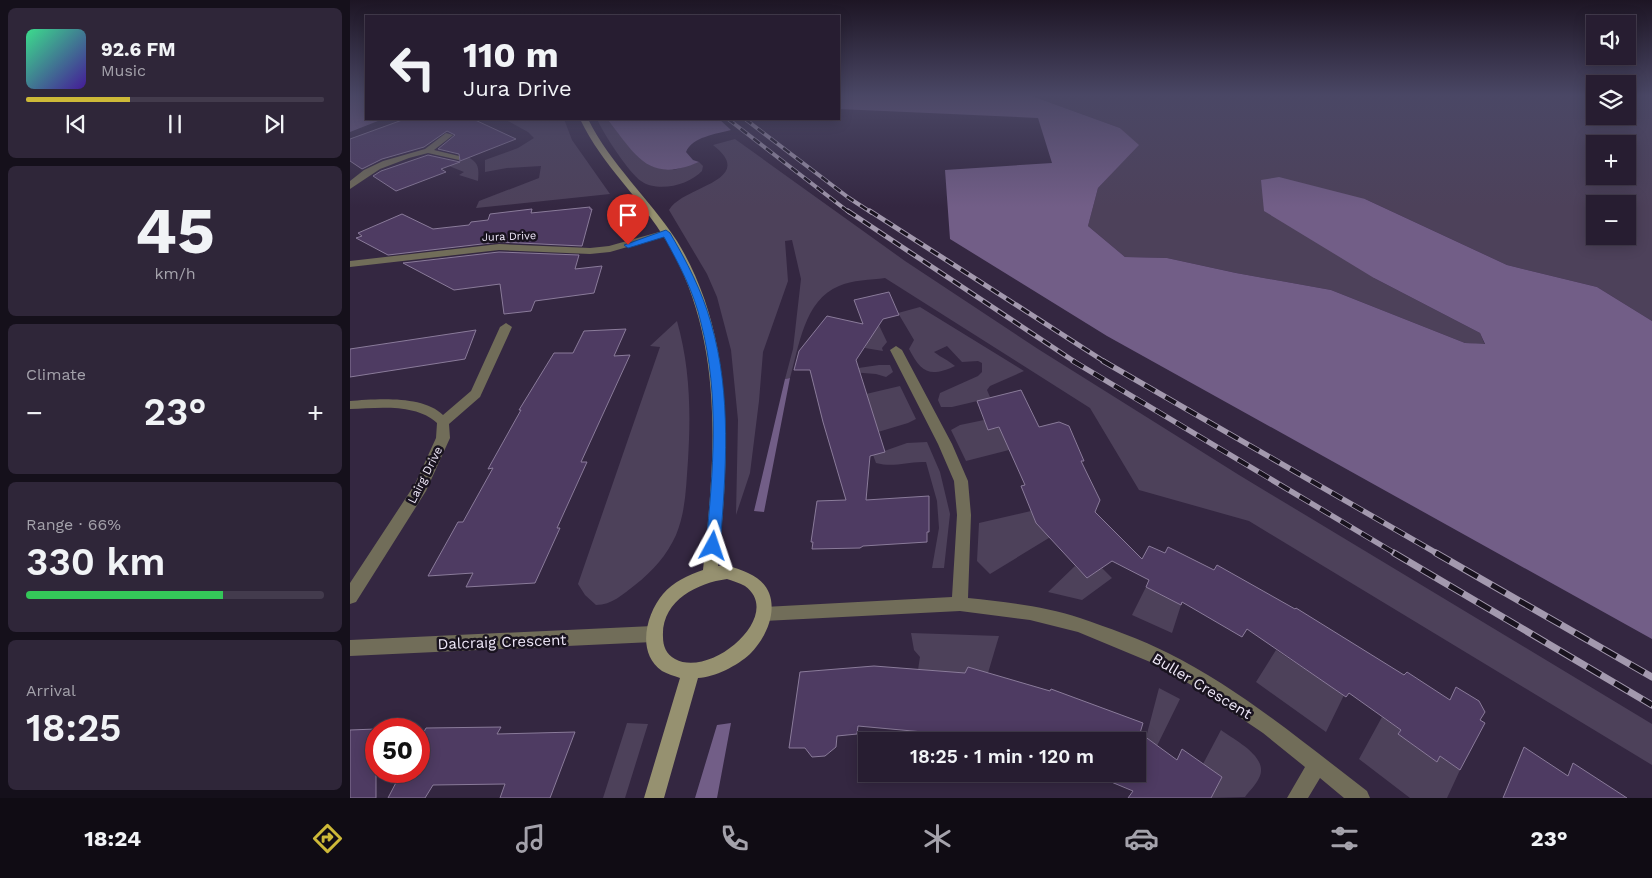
<!DOCTYPE html>
<html lang="en">
<head>
<meta charset="utf-8">
<style>
	body { margin:0; font-family:"Work Sans",sans-serif; background:#2f2639; color:#f1f3f6; height:100vh; display:flex; flex-direction:column; font-size:19px; white-space:nowrap }
	* { box-sizing:border-box; margin:0 }
	p { font-size:16px; color:#a4a2ab }
	.icon { flex:none; width:28px; height:28px; fill:none; stroke:currentColor; stroke-width:2; stroke-linecap:round; stroke-linejoin:round }
	.map { position:relative; flex:1; overflow:hidden }
	.sheet { display:flex; flex-direction:column; gap:8px; padding:8px; background:#15101b; width:350px }
	.sheet>* { flex:none }
	.banner { position:absolute; left:15px; top:15px; width:475px; height:105px; border-radius:0px; box-shadow:0 2px 12px #0003,0 0 0 1px #433b4d; background:#271d31; color:#f1f3f6; overflow:hidden }
	.tools { position:absolute; left:1236px; top:15px; display:grid; gap:10px }
	.tools a { display:grid; place-items:center; width:50px; height:50px; border-radius:0px; background:#271d31; box-shadow:0 2px 12px #0003,0 0 0 1px #433b4d; font-size:25px }
	.speed { position:absolute; left:15px; top:718px; display:flex; gap:10px; font-size:25px; font-weight:700; text-align:center }
	.speed>* { display:grid; place-content:center; width:65px; height:65px; border-radius:50%; background:#271d31; box-shadow:0 2px 12px #0003,0 0 0 1px #433b4d; line-height:1 }
	.speed .limit { border:8px solid #d22; background:#fff; color:#111 }
	.pin { position:absolute; display:grid; place-items:center; width:42px; height:42px; color:#fff; margin:-51px -21px; border-radius:50% 50% 50% 0; rotate:-45deg; box-shadow:0 0 5px #0007 }
	.pin .icon { rotate:45deg }
	.me { position:absolute; width:55px; margin:-28px; rotate:5deg; stroke-linejoin:round; filter:drop-shadow(0 0 4px #0008) }
	.turn { display:flex; align-items:center; gap:18px; height:105px; padding:0 15px; font-size:22px }
	.turn .icon { width:65px; height:65px; stroke-width:2.5 }
	.turn b { display:block; font-size:35px; line-height:42px }
	.big { font-size:38px; font-weight:600; line-height:1.1 }
	.sheet .widget { flex:1; display:flex; flex-direction:column; justify-content:center; gap:8px; min-width:0; padding:0 18px; border-radius:8px; background:#2f2639 }
	.sheet .dial { align-items:center; gap:0 }
	.dial b { font-size:65px; line-height:1 }
	.song { display:flex; align-items:center; gap:15px }
	.cover { width:60px; height:60px; border-radius:8px; background:linear-gradient(135deg,hsl(150 70% 55%),hsl(260 70% 35%)) }
	.played { height:5px; border-radius:2px; background:linear-gradient(90deg,#cdb938 35%,#433b4d 35%) }
	.keys { display:flex; justify-content:space-around; direction:ltr }
	.heat { display:flex; justify-content:space-between; align-items:center; font-size:28px; direction:ltr }
	.charge { height:8px; border-radius:4px; background:linear-gradient(90deg,#34c759 66%,#433b4d 0) }
	.trip { position:absolute; left:508px; top:732px; width:288px; height:50px; border-radius:0px; background:#271d31; box-shadow:0 2px 12px #0003,0 0 0 1px #433b4d; font-weight:600; line-height:50px; text-align:center }
	.dock { display:flex; height:80px; justify-content:space-around; align-items:center; background:#100c14; color:#a4a2ab }
	.dock .icon { width:35px; height:35px }
	.dock .selected { color:#cdb938 }
	.dock b { font-size:22px; color:#f1f3f6 }
	main { display:flex; flex:1; min-height:0 }
	.map>svg:first-child { display:block }
	.green { fill:#4d415a; fill-rule:evenodd }
	.forest { fill:#725e87 }
	.building { fill:#4e3b62; stroke:#8a7b9a }
	.lines { fill:none; stroke-linecap:round; stroke-linejoin:round }
	.street { fill:#716d59; fill-rule:evenodd }
	.secondary { fill:#969170; fill-rule:evenodd }
	.rail-far3-casing { stroke:#a399ae; stroke-width:4 }
	.rail-far2-casing { stroke:#a399ae; stroke-width:5 }
	.rail-far1-casing { stroke:#a399ae; stroke-width:5.5 }
	.rail-casing { stroke:#a399ae; stroke-width:7 }
	.rail-far3 { stroke:#19131f; stroke-width:2.5; stroke-dasharray:8; stroke-linecap:butt }
	.rail-far2 { stroke:#19131f; stroke-width:3; stroke-dasharray:9; stroke-linecap:butt }
	.rail-far1 { stroke:#19131f; stroke-width:4; stroke-dasharray:12; stroke-linecap:butt }
	.rail { stroke:#19131f; stroke-width:5; stroke-dasharray:16; stroke-linecap:butt }
	.route { fill:#1a73e8; stroke:#114b97 }
	.labels { text-anchor:middle; stroke-width:5; stroke-linejoin:round; paint-order:stroke }
	.far-street-label { font-size:11px; fill:#efe8f9; stroke:#19131f }
	.street-label { font-size:12px; fill:#efe8f9; stroke:#19131f }
	.near-street-label { font-size:15px; fill:#efe8f9; stroke:#19131f }
</style>
</head>
<body>
<main>
<section class="sheet">
<div class="widget">
<div class="song"><i class="cover"></i><div><b>92.6 FM</b><p>Music</p></div></div>
<div class="played"></div>
<div class="keys"><svg class="icon" aria-label="previous" viewBox="0 0 24 24"><path d="M18 5L8 12l10 7zM5 5v14"/></svg><svg class="icon" aria-label="pause" viewBox="0 0 24 24"><path d="M8 5v14M16 5v14"/></svg><svg class="icon" aria-label="next" viewBox="0 0 24 24"><path d="M6 5l10 7-10 7zM19 5v14"/></svg></div>
</div>
<div class="widget dial"><b>45</b><p>km/h</p></div>
<div class="widget"><p>Climate</p>
<div class="heat"><a>−</a><b class="big">23°</b><a>+</a></div>
</div>
<div class="widget"><p>Range · 66%</p><b class="big">330 km</b><div class="charge"></div></div>
<div class="widget"><p>Arrival</p><b class="big">18:25</b></div>
</section>
<div class="map">
<svg width="1302" height="798" viewBox="0 0 1302 798">
	<rect width="100%" height="100%" fill="#342741"/>
	<path class="green" d="M679,95H1245V116H1278V95H1302V321L1247,287L1157,265L1015,199L1024,278L1130,333L1135,345L1115,343L981,290L886,273L817,258L775,257L738,226L748,188L788,145L770,128ZM1245,144H1278V176H1245ZM1245,204H1278V236H1245Z
		M159,119H214L222,140L260,194L126,208L129,201L189,178L191,166L157,168L135,172V160L168,148L184,138L178,132L156,120Z
		M247,119H257L278,145L324,170L349,162L353,166L352,171C339,185 308,193 291,181C279,173 253,133 247,119Z
		M385,139L555,261L688,349L889,475L1302,724V765L899,521L789,490L740,408L535,278C521,280 502,280 489,286C454,300 449,347 440,378L435,379L443,349L451,279L442,240L435,241L438,281L413,352L409,401L400,473L386,515L388,420L381,350L367,297L357,274L319,210C332,186 409,181 363,145Z
		M118,157C129,163 129,168 128,181L109,175L114,172L99,166Z
		M570,307L674,371L640,386L637,390L640,397L636,399L602,407H591L588,400L590,393L628,376L632,372V363L628,361L612,362L597,346L584,352C592,358 598,360 605,366C579,378 571,372 559,349L564,340L548,313Z
		M327,321C340,367 341,412 338,460C336,486 336,511 326,535C317,555 303,571 285,585C273,594 262,605 246,605L235,595L228,584L310,347L300,346Z
		M527,321L537,342L532,348L533,351L515,348L517,343L515,342Z
		M529,365H540L543,372L536,377L526,374L488,371Z
		M550,386L566,419L558,423L528,432L516,394Z
		M634,420L638,430L673,423L659,450L616,461L601,430L610,425Z
		M577,442L590,472L600,514L594,568H582L589,528L587,501L576,462C557,461 545,468 526,463L523,455L557,443Z
		M681,511L685,521L694,519L712,530L640,574L627,561L629,523Z
		M725,566L737,578L752,568L762,578L732,600L698,592Z
		M796,587L831,605L822,633L782,615Z
		M561,633L649,636L638,673L618,667L605,705L568,670L570,657L564,650Z
		M926,650L994,695L976,732L906,682Z
		M809,688L830,699L803,754L793,749Z
		M1032,717L1051,730L1048,734L1087,762L1090,756L1110,770L1097,798H1060L1009,759Z
		M277,723L298,724L275,798H253Z
		M871,730C884,740 920,757 909,778C906,785 899,791 895,797L861,798L872,777L853,764Z"/>
	<path class="forest" d="M0,95H16V119H33L0,132Z
		M489,95H679L770,128L789,145L748,188L738,226L775,257L817,258L886,273L981,290L1115,343L1135,344L1130,333L1024,278L914,211L911,180L929,177L1015,199L1157,265L1247,287L1302,321V639L757,336L600,239L595,170L702,163L688,118L489,109Z
		M257,119H369L381,130C366,134 342,137 336,152L343,160L349,162C298,184 286,155 257,119Z
		M440,378L414,512L404,511L435,379Z
		M381,723L367,798H345L367,725Z"/>
	<path class="building" d="M55,119H123L166,139L110,161L109,154L88,149L105,135L97,131L74,147L32,159L12,169L0,161V139Z
		M78,155L110,162L91,169L96,172L46,191L23,176L31,171Z
		M240,207V209H242L232,246L149,242L38,255L6,238L12,236L8,233L52,214L83,229L119,225L121,222L138,220L140,214L182,209L181,213Z
		M149,252L229,255L225,269L252,266L244,293L185,301L181,311L154,314L150,284L104,290L53,263Z
		M539,292L549,315L533,319L506,360L535,452L520,456L516,500L579,496V532H577V542L513,546L510,548L462,549L463,542H461L467,501L496,500L473,422L460,370H444L449,351L477,316L513,324L504,300Z
		M276,329L264,356L280,355L231,462H237L207,528H210L185,583L116,587L123,573L78,576L108,522H113L143,468L138,469L171,410H169L204,353H223L234,331Z
		M126,330L115,359L0,377V349Z
		M671,390L689,427L709,422L719,426L734,461H731L750,500L745,512L792,559L799,546L815,553L818,547L864,570L867,565L945,609L946,608L1054,675L1057,672L1100,700L1106,687L1129,701L1135,712L1130,720L1135,723L1110,770L1090,756L1087,762L1048,734L1051,730L999,693L996,697L897,629L892,637L832,602L831,605L796,587L799,580L762,561L737,578L686,523L671,486L675,485L649,427L638,430L627,401Z
		M524,666L615,673L618,667L700,691L701,689L793,723L790,733L827,760L832,749L872,777L861,798H778L783,791L742,774H786V741H592L595,734L508,726L507,734L487,736L486,747L475,756L462,757L455,748H439L450,672Z
		M151,727L147,734L225,732L200,798H150L155,784L83,785L75,798H38L52,771H69V741L76,728Z
		M26,729V798H0V730Z
		M1174,747L1218,776L1223,763L1277,798H1153Z"/>
	<g class="lines">
		<path class="street" d="M96,133L103,135L84,150L109,156V160L78,153L59,158L30,169L0,189V181L14,170L33,161L75,149Z
			M316,230L321,233L319,235L260,252L240,254L149,250L0,267V261L149,244L240,248L259,246Z
			M156,323L162,327L130,397L99,424L100,438L76,491L6,602L0,604V583L65,484L86,438L87,423C66,403 27,408 0,409V401C26,399 73,395 93,415L121,391L150,327Z
			M546,346L552,350L602,444L618,481L621,515L618,598C656,602 694,606 730,618C756,627 793,640 818,653C890,689 953,742 1017,791L1020,798H994L970,778L958,798H937L955,767L913,733L843,686L805,664L728,632L680,620L610,611L414,621L408,619L406,614L408,609L414,607L602,597L607,515L604,481L588,444L540,350Z
			M303,626L309,629L311,634L309,639L303,642L0,656V640Z"/>
		<path class="secondary" d="M230,119H238C261,165 299,198 327,241C387,339 379,457 368,566C380,565 388,569 398,573C435,589 423,631 400,654C387,666 365,677 348,678L314,798H294L330,678C325,676 317,674 312,671C286,653 296,614 313,594C323,582 338,575 353,570C365,460 376,342 317,242C291,198 253,167 230,119ZM377,579C383,581 390,583 395,586C435,615 361,679 325,659C316,654 313,646 313,637C311,601 347,583 377,579Z"/>
		<defs>
			<path id="rail-far3" d="M378,119L500,213
				M395,119L499,198L522,213"/>
			<path id="rail-far2" d="M498,211L725,362
				M520,211L755,362"/>
			<path id="rail-far1" d="M723,361L1046,554
				M753,361L1088,554"/>
			<path id="rail" d="M1044,553L1302,705
				M1086,553L1302,677"/>
		</defs>
		<use href="#rail-far3" class="rail-far3-casing"/>
		<use href="#rail-far2" class="rail-far2-casing"/>
		<use href="#rail-far1" class="rail-far1-casing"/>
		<use href="#rail" class="rail-casing"/>
		<use href="#rail-far3" class="rail-far3"/>
		<use href="#rail-far2" class="rail-far2"/>
		<use href="#rail-far1" class="rail-far1"/>
		<use href="#rail" class="rail"/>
	</g>
	<linearGradient id="sky" x2="0" y2="1"><stop stop-color="#1d1524"/><stop offset="0.46" stop-color="#4a4765"/><stop offset="1" stop-color="#4a4765" stop-opacity="0"/></linearGradient>
	<rect width="1302" height="207" fill="url(#sky)"/>
	<path class="route" d="M316,230L320,233C337,262 352,291 361,323C382,395 376,472 370,546L368,550L363,552L358,550L356,546C363,472 370,396 351,323C344,292 329,264 314,237L278,248L274,245Z"/>
	<g class="labels">
		<g class="far-street-label">
			<text transform="translate(159 236) rotate(-2)" y="4">Jura Drive</text>
		</g>
		<g class="street-label">
			<text transform="translate(75 475) rotate(-63)" y="4">Lairg Drive</text>
		</g>
		<g class="near-street-label">
			<text transform="translate(152 642) rotate(-2)" y="5">Dalcraig Crescent</text>
			<text transform="translate(852 686) rotate(31)" y="5">Buller Crescent</text>
		</g>
	</g>
</svg>
<div class="tools">
<a><svg class="icon" aria-label="sound" viewBox="0 0 24 24"><path d="M4 9h4l5-4v14l-5-4H4zM17 9q2 3 0 6"/></svg></a>
<a><svg class="icon" aria-label="layers" viewBox="0 0 24 24"><path d="M12 4l9 5-9 5-9-5zM3 14l9 5 9-5"/></svg></a>
<a>+</a>
<a>−</a>
</div>
<div class="speed"><div class="limit">50</div></div>
<div class="pin" style="left:278px;top:245px;background:#d93025"><svg class="icon" aria-label="arrive" viewBox="0 0 24 24"><path d="M6 21V4h12l-3 4 3 4H6"/></svg></div>
<svg class="me" style="left:363px;top:546px" viewBox="-20 -20 40 40"><path d="M0-17L14 15 0 8-14 15z" fill="#1a73e8" stroke="#fff" stroke-width="4"/></svg>
<div class="trip">18:25 · 1 min · 120 m</div>
<div class="banner">
<div class="turn"><svg class="icon" aria-label="left" viewBox="0 0 24 24"><path d="M17 20v-9H6M10 6l-5 5 5 5"/></svg><div><b>110 m</b>Jura Drive</div></div>
</div>
</div>
</main>
<nav class="dock">
<b>18:24</b>
<svg class="icon selected" aria-label="directions" viewBox="0 0 24 24"><path d="M12 3l9 9-9 9-9-9zM9 14v-3h6M13 9l2 2-2 2"/></svg>
<svg class="icon" aria-label="music" viewBox="0 0 24 24"><path d="M9 18V5l10-2v13"/><circle cx="6" cy="18" r="3"/><circle cx="16" cy="16" r="3"/></svg>
<svg class="icon" aria-label="phone" viewBox="0 0 24 24"><path d="M5 4h4l2 5-3 2q2 4 5 5l2-3 5 2v4C11 20 4 13 5 4z"/></svg>
<svg class="icon" aria-label="climate" viewBox="0 0 24 24"><path d="M12 3v18M4 7l16 10M4 17L20 7"/></svg>
<svg class="icon" aria-label="car" viewBox="0 0 24 24"><path d="M5 17H2v-5l4-1 3-4h7l3 4 3 1v5h-3M9 17h6M6 11h13"/><circle cx="7" cy="17" r="2"/><circle cx="17" cy="17" r="2"/></svg>
<svg class="icon" aria-label="filters" viewBox="0 0 24 24"><path d="M4 7h16M4 17h16"/><circle cx="9" cy="7" r="2"/><circle cx="15" cy="17" r="2"/></svg>
<b>23°</b>
</nav>
</body>
</html>
